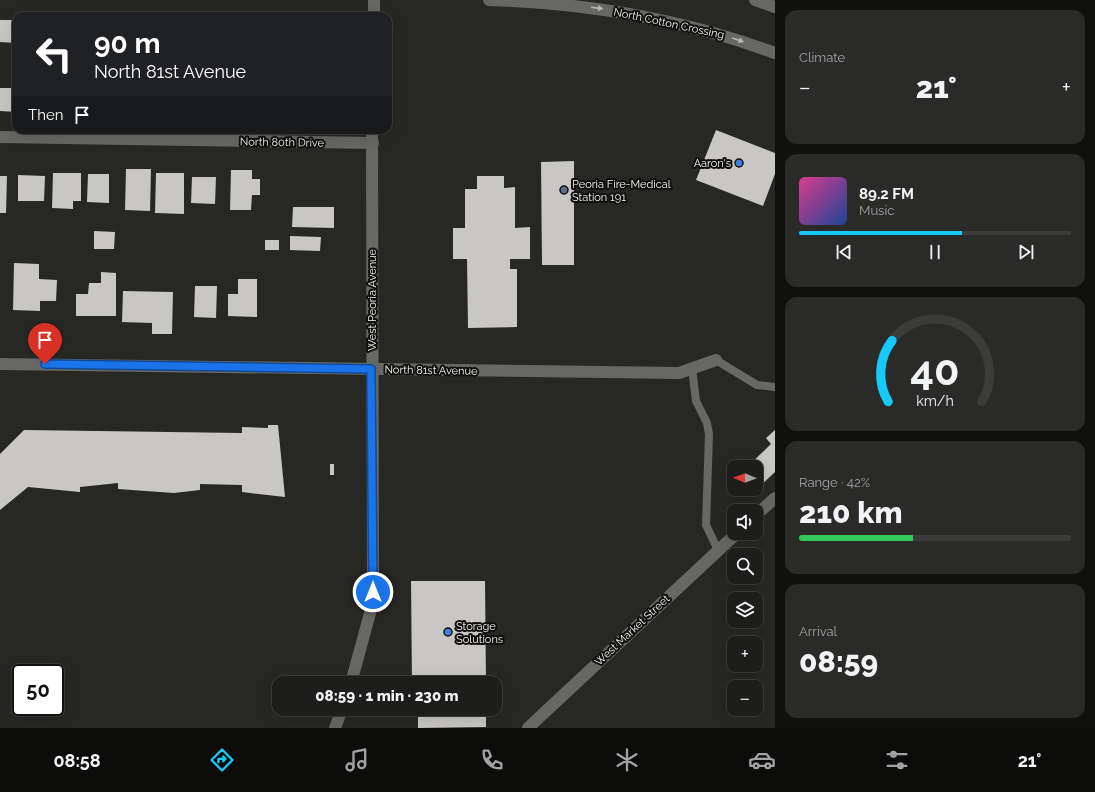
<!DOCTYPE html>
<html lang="en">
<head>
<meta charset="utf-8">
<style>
	body { margin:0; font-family:Raleway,sans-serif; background:#2a2a28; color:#f1f3f6; height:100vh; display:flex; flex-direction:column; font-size:15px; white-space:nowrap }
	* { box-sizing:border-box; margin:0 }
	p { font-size:13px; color:#a0a2a3 }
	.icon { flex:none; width:22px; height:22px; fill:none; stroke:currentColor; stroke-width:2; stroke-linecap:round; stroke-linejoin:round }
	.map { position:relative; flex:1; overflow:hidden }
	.panel { display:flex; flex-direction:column; gap:10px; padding:10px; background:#10100f; width:320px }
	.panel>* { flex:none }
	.hud { position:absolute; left:12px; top:12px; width:380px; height:122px; border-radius:12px; box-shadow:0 4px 16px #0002,0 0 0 1px #3b3b3a; background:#202124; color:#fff; overflow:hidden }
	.needle { width:26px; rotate:271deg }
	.controls { position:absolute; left:727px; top:460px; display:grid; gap:8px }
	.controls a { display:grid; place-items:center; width:36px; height:36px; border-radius:8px; background:#1d1d1b; box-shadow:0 4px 16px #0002,0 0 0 1px #3b3b3a; font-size:20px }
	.speed { position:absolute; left:12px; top:664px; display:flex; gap:8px; font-size:20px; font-weight:700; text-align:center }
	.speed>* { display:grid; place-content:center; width:52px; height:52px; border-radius:50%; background:#1d1d1b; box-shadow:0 4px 16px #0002,0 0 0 1px #3b3b3a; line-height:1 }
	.speed .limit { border:2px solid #111; border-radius:6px; background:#fff; color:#111 }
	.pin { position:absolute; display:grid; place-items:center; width:34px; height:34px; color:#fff; margin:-41px -17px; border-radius:50% 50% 50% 0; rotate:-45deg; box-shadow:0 0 4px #0007 }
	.pin .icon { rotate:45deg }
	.me { position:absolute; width:44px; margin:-22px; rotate:0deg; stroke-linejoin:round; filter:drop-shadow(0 0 3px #0008) }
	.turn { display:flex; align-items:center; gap:14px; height:84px; padding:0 16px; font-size:18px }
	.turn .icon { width:52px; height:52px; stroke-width:2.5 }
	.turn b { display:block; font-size:28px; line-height:34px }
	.then { display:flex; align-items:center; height:38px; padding:0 16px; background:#0003; gap:8px; font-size:15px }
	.big { font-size:30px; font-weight:800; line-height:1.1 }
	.panel .card { flex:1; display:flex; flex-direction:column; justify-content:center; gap:6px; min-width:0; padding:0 14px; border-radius:12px; background:#2a2a28 }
	.panel .dial { align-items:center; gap:0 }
	.dial svg { height:104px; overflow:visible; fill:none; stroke:#3b3b3a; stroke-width:7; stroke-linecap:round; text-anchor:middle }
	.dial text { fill:#f1f3f6; stroke:none }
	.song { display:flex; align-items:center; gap:12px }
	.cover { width:48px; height:48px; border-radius:6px; background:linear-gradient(135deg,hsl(330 70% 55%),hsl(220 70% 35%)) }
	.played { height:4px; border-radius:2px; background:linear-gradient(90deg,#15cafb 60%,#3b3b3a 60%) }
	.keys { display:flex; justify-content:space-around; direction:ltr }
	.heat { display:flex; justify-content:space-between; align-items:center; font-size:22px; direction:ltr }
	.charge { height:6px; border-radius:3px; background:linear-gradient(90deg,#34c759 42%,#3b3b3a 0) }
	.trip { position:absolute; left:272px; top:676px; width:230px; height:40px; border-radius:12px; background:#1d1d1b; box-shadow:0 4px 16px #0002,0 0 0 1px #3b3b3a; font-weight:800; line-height:40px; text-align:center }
	.dock { display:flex; height:64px; justify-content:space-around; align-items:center; background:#0c0c0b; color:#a0a2a3 }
	.dock .icon { width:28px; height:28px }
	.dock .current { color:#15cafb }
	.dock b { font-size:18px; color:#f1f3f6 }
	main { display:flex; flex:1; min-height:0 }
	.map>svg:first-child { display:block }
	.building { fill:#c8c7c4 }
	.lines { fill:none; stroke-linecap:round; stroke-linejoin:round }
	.lane { stroke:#676764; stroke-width:8 }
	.street { stroke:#676764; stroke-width:12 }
	.secondary { stroke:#676764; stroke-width:12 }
	.oneway { fill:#b5b5b2 }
	.route-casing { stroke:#114b97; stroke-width:10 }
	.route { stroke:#1a73e8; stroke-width:7 }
	.shop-dot { fill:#3f7fe0; stroke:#100f0e; stroke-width:1.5 }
	.service-dot { fill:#5c6f8a; stroke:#100f0e; stroke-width:1.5 }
	.labels { text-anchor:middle; stroke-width:4; stroke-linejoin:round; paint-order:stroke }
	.street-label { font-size:11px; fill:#f4f4f2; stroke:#100f0e }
	.poi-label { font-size:11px; fill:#f4f4f2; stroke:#100f0e; text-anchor:start }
</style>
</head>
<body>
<main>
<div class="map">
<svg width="775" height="728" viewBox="0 0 775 728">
	<rect width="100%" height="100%" fill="#272724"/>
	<path class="building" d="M0,20H16V43L0,42Z
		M0,88H16V112L0,111Z
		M716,130L775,153V174L763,206L696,180Z
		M574,161V265H542L541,162Z
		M126,169H151L150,211L125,210Z
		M231,170H252V179H260V195H252L251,210H230Z
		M53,173H81V201H73V209L52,208Z
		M156,173H184V214L155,213Z
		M88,174H109V203L87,202Z
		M18,175L45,176L44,201H18Z
		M0,176H7L6,213H0Z
		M477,176H504V188L515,187V228L530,227V259H510V269H517V327L468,328L467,259H453V228H465V189H477Z
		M192,177H216L215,204L191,203Z
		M293,207H334V228L292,227Z
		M94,231L115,232L114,249H94Z
		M290,236L321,237L320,251L290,250Z
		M265,240H279V250H265Z
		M14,263L39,264V279L57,280L56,301H40V311L13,310Z
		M101,272L116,273V316H76V294H88L89,283H101Z
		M238,279H257V317L228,316V294H238Z
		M195,286H217L216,318L194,317Z
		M123,291L173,292L172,334H152V323L122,322Z
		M268,425H278L285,497L242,492V485L200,484V490L174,493L118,489V483L80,487V492L28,487L0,510V454L24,430L242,433V427L268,428Z
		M775,430V472L759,487L756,483V467H747L771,444L766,438Z
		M330,464H334V475H330Z
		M411,581H485L486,683H412Z
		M412,709H486V727L418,728V713H412Z"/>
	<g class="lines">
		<path class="lane" d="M716,360L757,385L775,387
			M692,368L696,401L707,423L709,434L706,525L718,550"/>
		<path class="street" d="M0,137L373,143
			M0,364L679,373L716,360
			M756,515L775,498
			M528,728L737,533"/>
		<path class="secondary" d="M489,0C587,3 683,19 775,53
			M755,0L775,7
			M374,16V0
			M351,683L370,613L373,592L372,130
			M335,728L342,709"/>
	</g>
	<defs><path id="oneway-solid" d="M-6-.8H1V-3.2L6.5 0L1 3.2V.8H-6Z"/></defs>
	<g class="oneway">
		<use href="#oneway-solid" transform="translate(597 8) rotate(7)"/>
		<use href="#oneway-solid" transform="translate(738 40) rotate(19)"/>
	</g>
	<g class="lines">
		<defs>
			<path id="route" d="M45,364L371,369L373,592"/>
		</defs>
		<use href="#route" class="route-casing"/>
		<use href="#route" class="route"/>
	</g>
	<g class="shop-dot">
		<circle cx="739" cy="163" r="4"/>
		<circle cx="448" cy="632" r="4"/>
	</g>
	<circle class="service-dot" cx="564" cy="190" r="4"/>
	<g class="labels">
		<g class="street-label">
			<text transform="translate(669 23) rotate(12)" y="4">North Cotton Crossing</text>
			<text transform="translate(282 142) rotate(1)" y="4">North 80th Drive</text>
			<text transform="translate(372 300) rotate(-90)" y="4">West Peoria Avenue</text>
			<text transform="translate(431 370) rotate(1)" y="4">North 81st Avenue</text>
			<text transform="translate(632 630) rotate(-43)" y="4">West Market Street</text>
		</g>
		<g class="poi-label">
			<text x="731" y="167" text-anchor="end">Aaron's</text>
			<text x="572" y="188">Peoria Fire-Medical<tspan x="572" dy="13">Station 191</tspan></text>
			<text x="456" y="630">Storage<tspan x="456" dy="13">Solutions</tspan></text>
		</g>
	</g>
</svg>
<div class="controls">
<a><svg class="needle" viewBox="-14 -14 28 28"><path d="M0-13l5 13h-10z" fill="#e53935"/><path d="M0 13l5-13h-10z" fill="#a0a2a3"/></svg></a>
<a><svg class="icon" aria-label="sound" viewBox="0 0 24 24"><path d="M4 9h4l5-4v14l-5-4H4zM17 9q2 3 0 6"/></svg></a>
<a><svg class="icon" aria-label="search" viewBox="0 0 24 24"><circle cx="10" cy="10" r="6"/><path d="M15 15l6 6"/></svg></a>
<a><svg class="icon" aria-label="layers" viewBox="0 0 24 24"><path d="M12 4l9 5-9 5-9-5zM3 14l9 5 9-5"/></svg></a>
<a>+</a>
<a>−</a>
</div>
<div class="speed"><div class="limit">50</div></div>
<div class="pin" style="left:45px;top:364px;background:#d93025"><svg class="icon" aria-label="arrive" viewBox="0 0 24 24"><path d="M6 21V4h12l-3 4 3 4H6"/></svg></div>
<svg class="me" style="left:373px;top:592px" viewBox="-20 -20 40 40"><circle r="17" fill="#1a73e8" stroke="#fff" stroke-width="3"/><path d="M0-11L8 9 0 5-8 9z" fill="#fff"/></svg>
<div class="trip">08:59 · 1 min · 230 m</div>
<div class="hud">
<div class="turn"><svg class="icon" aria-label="left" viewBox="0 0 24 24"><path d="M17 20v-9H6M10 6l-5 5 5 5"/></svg><div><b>90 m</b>North 81st Avenue</div></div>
<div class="then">Then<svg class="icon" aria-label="arrive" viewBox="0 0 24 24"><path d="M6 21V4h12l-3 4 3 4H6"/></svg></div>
</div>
</div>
<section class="panel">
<div class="card"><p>Climate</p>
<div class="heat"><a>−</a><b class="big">21°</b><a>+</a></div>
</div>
<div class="card">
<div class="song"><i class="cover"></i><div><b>89.2 FM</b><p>Music</p></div></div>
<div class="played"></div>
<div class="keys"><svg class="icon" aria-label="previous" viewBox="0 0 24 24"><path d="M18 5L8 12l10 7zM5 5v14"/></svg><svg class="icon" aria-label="pause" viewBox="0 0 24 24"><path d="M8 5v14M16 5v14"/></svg><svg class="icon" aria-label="next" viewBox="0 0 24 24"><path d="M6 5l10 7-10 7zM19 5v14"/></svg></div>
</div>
<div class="card dial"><svg viewBox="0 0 100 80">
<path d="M14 69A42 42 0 1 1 86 69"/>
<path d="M14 69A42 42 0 0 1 17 22" stroke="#15cafb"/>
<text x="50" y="56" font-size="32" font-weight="700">40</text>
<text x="50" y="72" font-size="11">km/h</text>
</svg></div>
<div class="card"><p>Range · 42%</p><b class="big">210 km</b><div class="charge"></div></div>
<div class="card"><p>Arrival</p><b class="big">08:59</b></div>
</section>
</main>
<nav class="dock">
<b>08:58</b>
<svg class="icon current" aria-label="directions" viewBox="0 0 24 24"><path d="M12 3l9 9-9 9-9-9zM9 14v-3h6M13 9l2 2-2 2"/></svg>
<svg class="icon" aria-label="music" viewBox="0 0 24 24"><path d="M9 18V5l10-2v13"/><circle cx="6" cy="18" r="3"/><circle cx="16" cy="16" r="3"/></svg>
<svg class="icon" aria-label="phone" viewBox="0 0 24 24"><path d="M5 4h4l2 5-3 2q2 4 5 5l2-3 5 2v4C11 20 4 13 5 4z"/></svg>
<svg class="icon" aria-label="climate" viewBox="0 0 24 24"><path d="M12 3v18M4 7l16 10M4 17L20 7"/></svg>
<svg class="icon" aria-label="car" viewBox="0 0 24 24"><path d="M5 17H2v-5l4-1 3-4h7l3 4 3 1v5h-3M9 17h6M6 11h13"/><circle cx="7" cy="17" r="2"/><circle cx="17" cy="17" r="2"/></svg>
<svg class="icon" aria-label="filters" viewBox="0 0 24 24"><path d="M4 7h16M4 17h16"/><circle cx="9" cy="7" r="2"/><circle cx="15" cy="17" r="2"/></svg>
<b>21°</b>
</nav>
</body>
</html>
